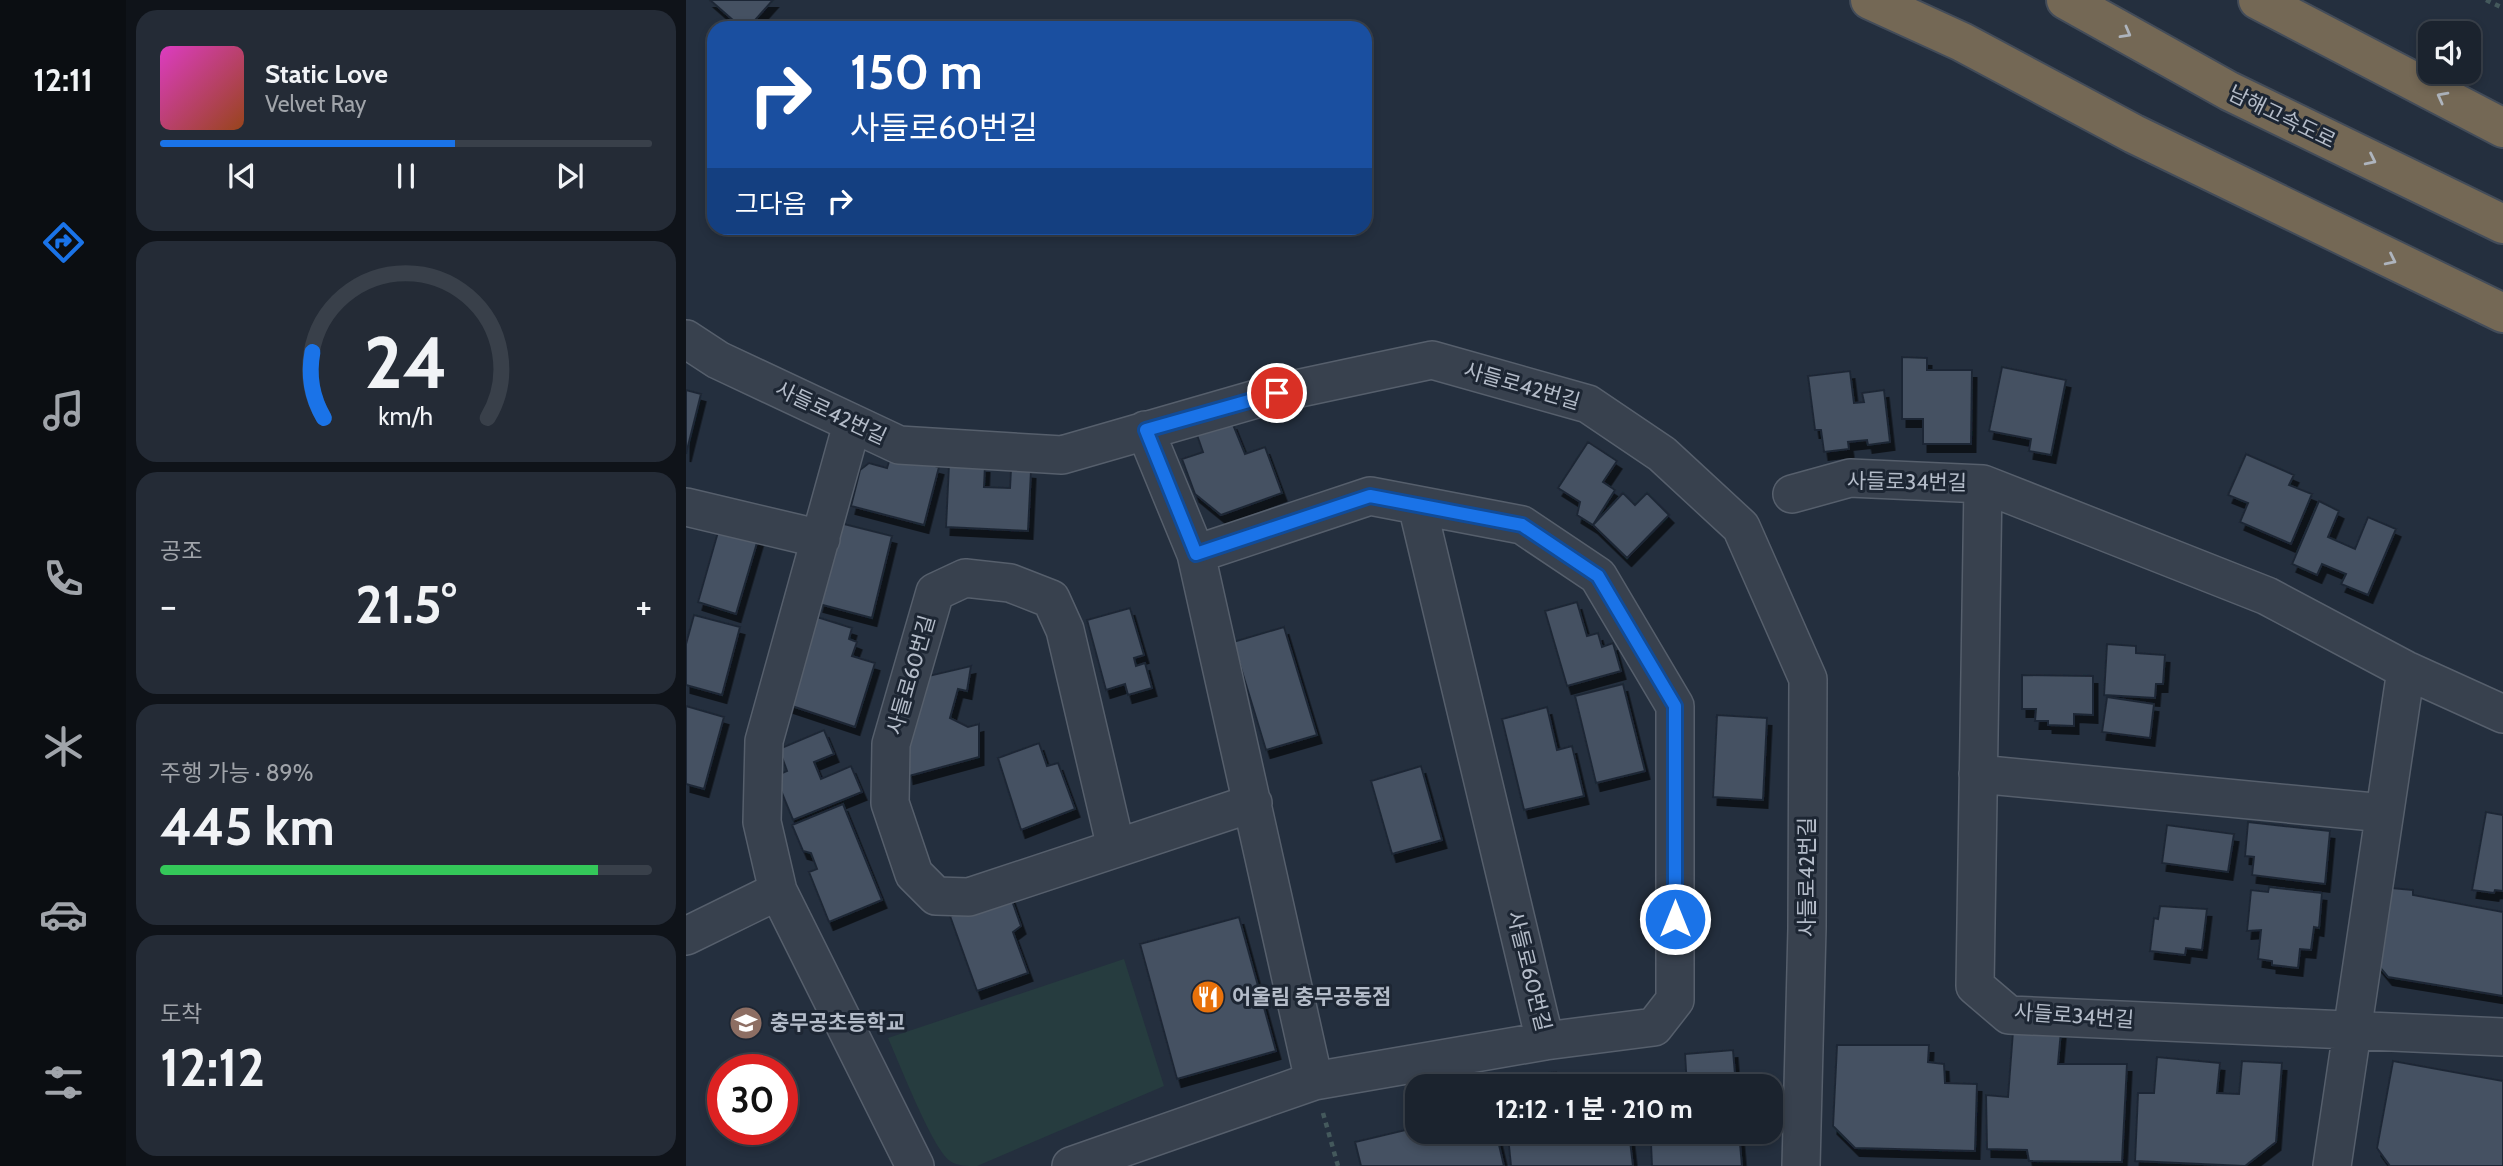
<!DOCTYPE html>
<html lang="ko">
<head>
<meta charset="utf-8">
<style>
	body { margin:0; font-family:Cabin,"Noto Sans KR",sans-serif; background:#242b36; color:#f1f3f6; height:100vh; display:flex; flex-direction:column; font-size:26px; white-space:nowrap }
	* { box-sizing:border-box; margin:0 }
	p { font-size:23px; color:#a0a4aa }
	.icon { flex:none; width:38px; height:38px; fill:none; stroke:currentColor; stroke-width:2; stroke-linecap:round; stroke-linejoin:round }
	.map { position:relative; flex:1; overflow:hidden }
	.details { display:flex; flex-direction:column; gap:10px; padding:10px; background:#0f1319; width:560px }
	.details>* { flex:none }
	.hud { position:absolute; left:21px; top:21px; width:665px; height:214px; border-radius:21px; box-shadow:0 4px 10px #0003,0 0 0 2px #39404a; background:#1a4fa0; color:#fff; overflow:hidden }
	.tools { position:absolute; left:1732px; top:21px; display:grid; gap:14px }
	.tools a { display:grid; place-items:center; width:63px; height:63px; border-radius:14px; background:#1b232e; box-shadow:0 4px 10px #0003,0 0 0 2px #39404a; font-size:35px }
	.speed { position:absolute; left:21px; top:1054px; display:flex; gap:14px; font-size:35px; font-weight:700; text-align:center }
	.speed>* { display:grid; place-content:center; width:91px; height:91px; border-radius:50%; background:#1b232e; box-shadow:0 4px 10px #0003,0 0 0 2px #39404a; line-height:1 }
	.speed .limit { border:10px solid #d22; background:#fff; color:#111 }
	.pin { position:absolute; display:grid; place-items:center; width:60px; height:60px; color:#fff; margin:-30px; border:4px solid #fff; border-radius:50%; box-shadow:0 2px 7px #0007 }
	.me { position:absolute; width:77px; margin:-38px; rotate:0deg; stroke-linejoin:round; filter:drop-shadow(0 0 5px #0008) }
	.turn { display:flex; align-items:center; gap:24px; height:147px; padding:0 28px; font-size:32px }
	.turn .icon { width:91px; height:91px; stroke-width:2.5 }
	.turn b { display:block; font-size:49px; line-height:60px }
	.then { display:flex; align-items:center; height:66px; padding:0 28px; background:#0003; gap:14px; font-size:26px }
	.big { font-size:52px; font-weight:700; line-height:1.1 }
	.details .widget { flex:1; display:flex; flex-direction:column; justify-content:center; gap:10px; min-width:0; padding:0 24px; border-radius:21px; background:#242b36 }
	.details .dial { align-items:center; gap:0 }
	.dial svg { height:182px; overflow:visible; fill:none; stroke:#39404a; stroke-width:7; stroke-linecap:round; text-anchor:middle }
	.dial text { fill:#f1f3f6; stroke:none }
	.song { display:flex; align-items:center; gap:21px }
	.cover { width:84px; height:84px; border-radius:10px; background:linear-gradient(135deg,hsl(310 70% 55%),hsl(20 70% 35%)) }
	.played { height:7px; border-radius:4px; background:linear-gradient(90deg,#1a73e8 60%,#39404a 60%) }
	.keys { display:flex; justify-content:space-around; direction:ltr }
	.heat { display:flex; justify-content:space-between; align-items:center; font-size:38px; direction:ltr }
	.charge { height:10px; border-radius:5px; background:linear-gradient(90deg,#34c759 89%,#39404a 0) }
	.trip { position:absolute; left:719px; top:1074px; width:378px; height:70px; border-radius:21px; background:#1b232e; box-shadow:0 4px 10px #0003,0 0 0 2px #39404a; font-weight:700; line-height:70px; text-align:center }
	main { display:flex; flex:1; min-height:0 }
	.tabs { display:flex; flex-direction:column; width:126px; justify-content:space-around; align-items:center; background:#0b0e12; color:#a0a4aa }
	.tabs .icon { width:49px; height:49px }
	.tabs .on { color:#1a73e8 }
	.tabs b { font-size:32px; color:#f1f3f6 }
	.map>svg:first-child { display:block }
	.green { fill:#263c3f }
	.building { fill:#455162; stroke:#1f2835; stroke-width:2; filter:url(#shadow) }
	.lines { fill:none; stroke-linecap:round; stroke-linejoin:round }
	.minor-casing { stroke:#565f6c; stroke-width:40 }
	.motorway-casing { stroke:#434c59; stroke-width:42 }
	.path { stroke:#44595c; stroke-width:4.5; stroke-dasharray:5 5; stroke-linecap:butt }
	.minor { stroke:#38414e; stroke-width:37 }
	.motorway { stroke:#746855; stroke-width:38 }
	.oneway { stroke:#aeb4bd }
	.route-casing { stroke:#114b97; stroke-width:18 }
	.route { stroke:#1a73e8; stroke-width:12 }
	.labels { text-anchor:middle; stroke-width:6; stroke-linejoin:round; paint-order:stroke }
	.street-label { font-size:21px; fill:#b4bcc9; stroke:#1d2633 }
	.poi-label { font-size:21px; font-weight:bold; fill:#b4bcc9; stroke:#1d2633; text-anchor:start }
</style>
</head>
<body>
<main>
<nav class="tabs">
<b>12:11</b>
<svg class="icon on" aria-label="directions" viewBox="0 0 24 24"><path d="M12 3l9 9-9 9-9-9zM9 14v-3h6M13 9l2 2-2 2"/></svg>
<svg class="icon" aria-label="music" viewBox="0 0 24 24"><path d="M9 18V5l10-2v13"/><circle cx="6" cy="18" r="3"/><circle cx="16" cy="16" r="3"/></svg>
<svg class="icon" aria-label="phone" viewBox="0 0 24 24"><path d="M5 4h4l2 5-3 2q2 4 5 5l2-3 5 2v4C11 20 4 13 5 4z"/></svg>
<svg class="icon" aria-label="climate" viewBox="0 0 24 24"><path d="M12 3v18M4 7l16 10M4 17L20 7"/></svg>
<svg class="icon" aria-label="car" viewBox="0 0 24 24"><path d="M5 17H2v-5l4-1 3-4h7l3 4 3 1v5h-3M9 17h6M6 11h13"/><circle cx="7" cy="17" r="2"/><circle cx="17" cy="17" r="2"/></svg>
<svg class="icon" aria-label="filters" viewBox="0 0 24 24"><path d="M4 7h16M4 17h16"/><circle cx="9" cy="7" r="2"/><circle cx="15" cy="17" r="2"/></svg>
</nav>
<section class="details">
<div class="widget">
<div class="song"><i class="cover"></i><div><b>Static Love</b><p>Velvet Ray</p></div></div>
<div class="played"></div>
<div class="keys"><svg class="icon" aria-label="previous" viewBox="0 0 24 24"><path d="M18 5L8 12l10 7zM5 5v14"/></svg><svg class="icon" aria-label="pause" viewBox="0 0 24 24"><path d="M8 5v14M16 5v14"/></svg><svg class="icon" aria-label="next" viewBox="0 0 24 24"><path d="M6 5l10 7-10 7zM19 5v14"/></svg></div>
</div>
<div class="widget dial"><svg viewBox="0 0 100 80">
<path d="M14 69A42 42 0 1 1 86 69"/>
<path d="M14 69A42 42 0 0 1 9 40" stroke="#1a73e8"/>
<text x="50" y="56" font-size="32" font-weight="700">24</text>
<text x="50" y="72" font-size="11">km/h</text>
</svg></div>
<div class="widget"><p>공조</p>
<div class="heat"><a>−</a><b class="big">21.5°</b><a>+</a></div>
</div>
<div class="widget"><p>주행 가능 · 89%</p><b class="big">445 km</b><div class="charge"></div></div>
<div class="widget"><p>도착</p><b class="big">12:12</b></div>
</section>
<div class="map">
<svg width="1817" height="1166" viewBox="0 0 1817 1166">
	<defs>
		<filter id="shadow"><feDropShadow dx="4.5" dy="8" stdDeviation="0" flood-color="#0009"/></filter>
	</defs>
	<rect width="100%" height="100%" fill="#242f3e"/>
	<path class="green" d="M438,959L478,1086L291,1166C282,1166 271,1166 264,1161C246,1148 213,1062 202,1038Z"/>
	<path class="building" d="M24,0H87L62,28H56Z
		M1216,357L1241,358V370H1286L1285,444H1237V419H1216Z
		M1316,367L1380,380L1365,455L1343,451L1345,439L1303,431Z
		M1164,371L1168,403L1178,402L1176,393L1198,390L1204,442L1182,445L1181,440L1162,442L1163,449L1138,452L1135,430H1129L1122,376Z
		M0,390L15,394L0,454Z
		M546,422L559,454L579,447L596,493L535,515L509,494L496,459L517,452L511,435Z
		M902,442L931,461L917,482L929,490L907,525L891,515L894,502L872,488Z
		M1560,454L1608,475L1603,485L1626,494L1605,544L1554,522L1562,503L1542,495Z
		M205,455L253,467L238,525L165,506L174,470L183,463L201,468Z
		M263,464L299,465L298,487L324,488L325,469L345,471L342,531L260,527Z
		M937,493L949,505L961,493L983,515L941,558L907,525Z
		M1633,501L1653,511L1642,537L1669,549L1682,517L1710,529L1682,595L1655,584L1660,574L1636,564L1631,575L1606,564Z
		M154,523L206,536L186,618L133,604Z
		M34,525L73,536L50,614L12,602Z
		M891,602L901,636L912,633L916,647L927,643L935,671L881,686L859,611Z
		M444,608L458,655L448,658L450,666L459,663L466,688L442,695L439,684L420,690L401,620Z
		M8,615L54,627L36,695L0,685V644Z
		M131,617L166,628L163,639L171,642L166,656L189,663L169,727L103,705Z
		M598,627L631,735L580,750L547,642Z
		M1421,644L1450,646V653L1479,655L1477,684H1470L1469,698L1418,695Z
		M285,666L281,691L272,689L264,718L282,727L293,724V757L223,776L220,754L238,677Z
		M1336,675L1407,676V715L1388,714V726L1362,725V721H1349L1350,709H1336Z
		M937,684L959,771L910,783L889,696Z
		M1421,697L1468,704L1464,738L1416,732Z
		M0,706L38,717L18,789L0,784Z
		M861,707L871,750L886,746L898,796L838,810L816,719Z
		M1031,715L1081,718L1077,800L1027,797Z
		M138,730L148,754L128,762L135,779L165,766L176,792L107,820L89,776L101,771L93,749Z
		M353,743L361,766L372,763L389,809L335,830L312,758Z
		M735,766L756,840L706,854L685,781Z
		M157,804L196,900L143,922L123,872L131,869L125,853L117,851L106,825Z
		M1800,812L1817,815V891L1809,890L1808,893L1786,890Z
		M1562,822L1644,831L1639,884L1566,875L1568,857L1559,856Z
		M1481,825L1548,834L1542,872L1476,863Z
		M1583,887L1636,893L1633,928L1628,927L1625,950L1614,949L1612,968L1586,965V961L1572,959L1575,930L1561,931L1565,890L1582,892Z
		M1694,887L1727,890V895L1817,912V996L1702,977L1682,953Z
		M324,895L335,926L327,932L342,973L291,991L264,916Z
		M1474,906L1521,909L1516,950L1500,948L1499,955L1464,951L1468,918L1472,919Z
		M553,917L590,1051L491,1079L454,944Z
		M1327,1031H1375L1372,1064H1441L1436,1162L1343,1161L1341,1150L1301,1149L1300,1095L1322,1097Z
		M1151,1045H1243L1242,1062L1258,1064L1259,1083L1291,1084L1289,1151L1169,1148L1147,1126Z
		M1047,1050L1050,1087H1001L999,1054Z
		M1471,1057L1534,1063L1531,1093L1553,1094L1556,1061L1596,1063L1590,1142L1559,1166L1449,1161L1452,1093H1468Z
		M1707,1061L1817,1081V1166H1704L1691,1148Z
		M870,1072L872,1087H836L835,1076Z
		M732,1127V1132H810L818,1166H675L669,1142Z
		M841,1132H943L947,1166H825L822,1136Z
		M985,1132H1053L1056,1166H966L965,1144L986,1142Z"/>
	<g class="lines">
		<defs>
			<path id="minor" d="M0,339L32,360L213,445L376,455L591,393L746,360L902,404L976,454L1055,527L1122,679L1121,928L1115,1166
				M166,424L78,741L76,822L92,891L229,1166
				M459,430L510,554L628,1081
				M1297,484L1289,986L1323,1015L1817,1037
				M1106,494L1164,478L1297,484L1581,596L1720,670L1817,714
				M731,505L859,1041
				M0,507L135,539
				M1292,774L1698,813
				M430,848L379,630L365,599L324,583L279,578L249,592L205,744L204,803L228,874L250,896L283,897L567,803
				M0,936L92,891
				M385,1166L628,1081L859,1041L968,1027L989,1000V706L912,576L836,525L684,496L510,554
				M1646,1166L1720,670"/>
			<path id="motorway" d="M1184,0L1276,42L1448,134L1817,313
				M1380,0L1543,91L1817,224
				M1572,0L1817,128"/>
		</defs>
		<use href="#minor" class="minor-casing"/>
		<use href="#motorway" class="motorway-casing"/>
		<path class="path" d="M1800,0L1817,8
			M637,1113L652,1166"/>
		<use href="#minor" class="minor"/>
		<use href="#motorway" class="motorway"/>
	</g>
	<defs><path id="oneway-chevron" d="M-2-3.5L2.5 0L-2 3.5" fill="none" stroke-width="1.6" stroke-linecap="round" stroke-linejoin="round" transform="scale(1.75)"/></defs>
	<g class="oneway">
		<use href="#oneway-chevron" transform="translate(1440 33) rotate(29)"/>
		<use href="#oneway-chevron" transform="translate(1756 97) rotate(-152)"/>
		<use href="#oneway-chevron" transform="translate(1685 160) rotate(26)"/>
		<use href="#oneway-chevron" transform="translate(1705 260) rotate(26)"/>
	</g>
	<g class="lines">
		<defs>
			<path id="route" d="M591,393L460,430L510,554L684,496L836,525L912,576L989,706V919"/>
		</defs>
		<use href="#route" class="route-casing"/>
		<use href="#route" class="route"/>
	</g>
	<defs>
		<symbol id="restaurant-disc" viewBox="-11 -11 22 22"><circle r="9.5" fill="#e8710a" stroke="#1d2633"/><path d="M-5-6h1v4h1v-4h1v4h1v-4h1v5L-1.5 .5V6h-2V.5L-5-1ZM5-6V6H3V1.5H1.5Q1.5-4 5-6Z" fill="#fff"/></symbol>
		<symbol id="school-disc" viewBox="-11 -11 22 22"><circle r="9.5" fill="#8d6e63" stroke="#1d2633"/><path d="M0-5L7-2L0 1L-7-2ZM-4 1L0 2.5L4 1V4Q0 6-4 4Z" fill="#fff"/></symbol>
	</defs>
	<g fill-rule="evenodd">
		<use href="#restaurant-disc" x="503" y="978" width="38" height="38"/>
		<use href="#school-disc" x="41" y="1004" width="38" height="38"/>
	</g>
	<g class="labels">
		<g class="street-label">
			<text transform="translate(1596 117) rotate(26)" y="7">남해고속도로</text>
			<text transform="translate(836 386) rotate(16)" y="7">사들로42번길</text>
			<text transform="translate(145 413) rotate(25)" y="7">사들로42번길</text>
			<text transform="translate(1221 482) rotate(1)" y="7">사들로34번길</text>
			<text transform="translate(225 675) rotate(-74)" y="7">사들로60번길</text>
			<text transform="translate(1121 877) rotate(-90)" y="7">사들로42번길</text>
			<text transform="translate(843 971) rotate(76)" y="7">사들로60번길</text>
			<text transform="translate(1388 1016) rotate(4)" y="7">사들로34번길</text>
		</g>
		<g class="poi-label">
			<text x="546" y="1004">어울림 충무공동점</text>
			<text x="84" y="1030">충무공초등학교</text>
		</g>
	</g>
</svg>
<div class="tools">
<a><svg class="icon" aria-label="sound" viewBox="0 0 24 24"><path d="M4 9h4l5-4v14l-5-4H4zM17 9q2 3 0 6"/></svg></a>
</div>
<div class="speed"><div class="limit">30</div></div>
<div class="pin" style="left:591px;top:393px;background:#d93025"><svg class="icon" aria-label="arrive" viewBox="0 0 24 24"><path d="M6 21V4h12l-3 4 3 4H6"/></svg></div>
<svg class="me" style="left:989px;top:919px" viewBox="-20 -20 40 40"><circle r="17" fill="#1a73e8" stroke="#fff" stroke-width="3"/><path d="M0-11L8 9 0 5-8 9z" fill="#fff"/></svg>
<div class="trip">12:12 · 1 분 · 210 m</div>
<div class="hud">
<div class="turn"><svg class="icon" aria-label="right" viewBox="0 0 24 24"><path d="M7 20v-9h11M14 6l5 5-5 5"/></svg><div><b>150 m</b>사들로60번길</div></div>
<div class="then">그다음<svg class="icon" aria-label="right" viewBox="0 0 24 24"><path d="M7 20v-9h11M14 6l5 5-5 5"/></svg></div>
</div>
</div>
</main>
</body>
</html>
